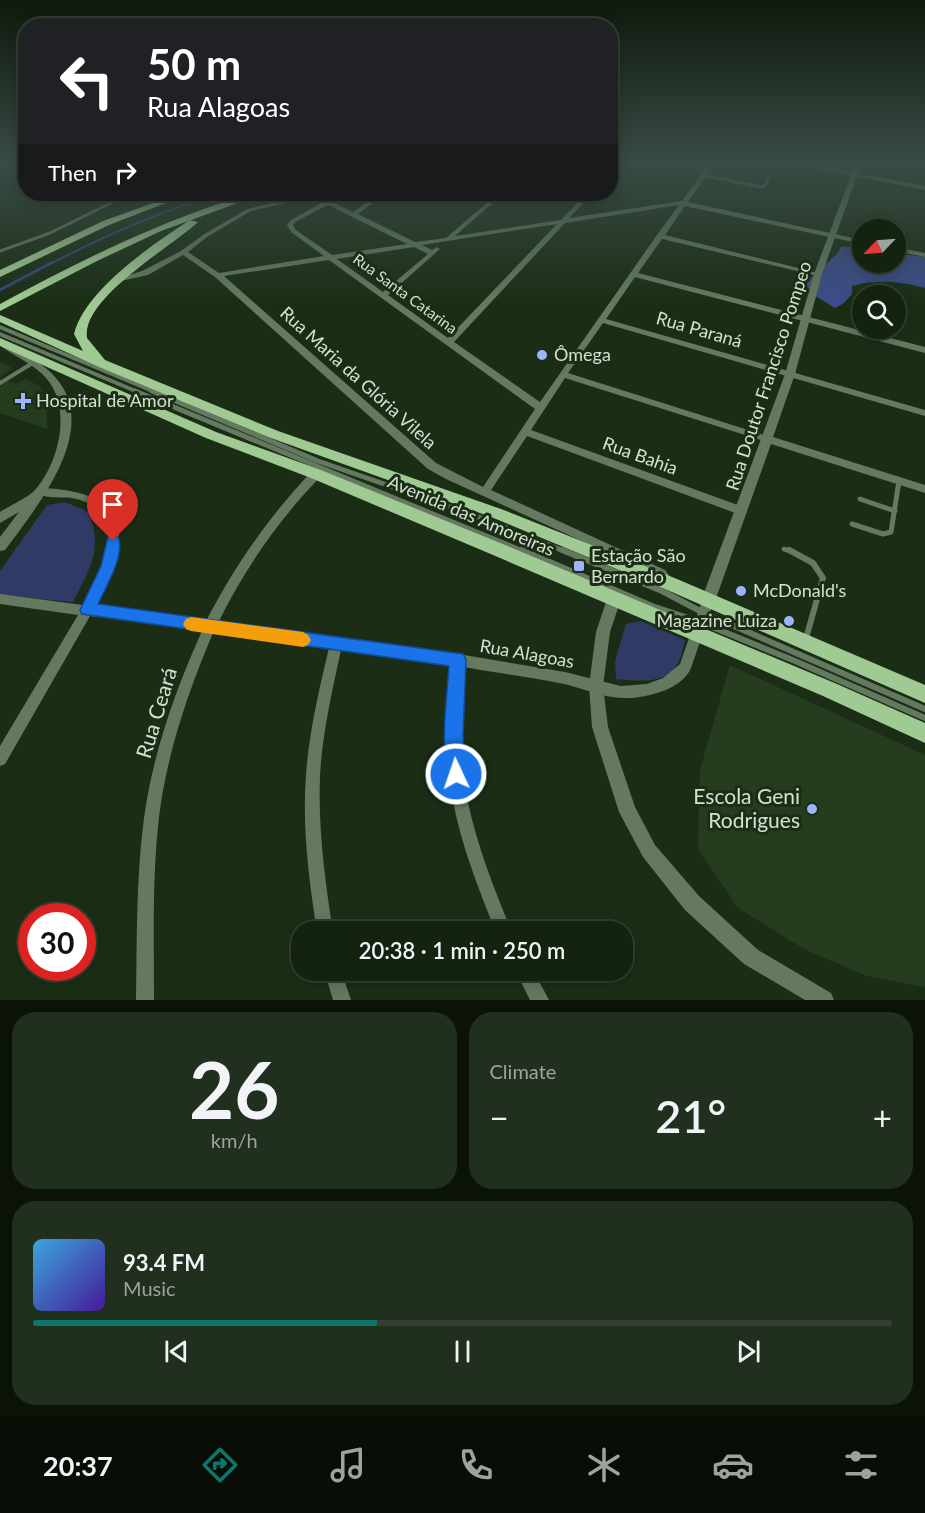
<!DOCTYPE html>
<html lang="en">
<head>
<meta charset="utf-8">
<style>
	body { margin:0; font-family:Lato,sans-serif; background:#212f1e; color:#f1f3f6; height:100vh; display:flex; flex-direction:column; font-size:22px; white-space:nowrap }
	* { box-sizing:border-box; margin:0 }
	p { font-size:20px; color:#9da49f }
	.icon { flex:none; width:33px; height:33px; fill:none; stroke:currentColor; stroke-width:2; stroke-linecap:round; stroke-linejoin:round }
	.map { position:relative; height:1000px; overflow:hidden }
	.details { display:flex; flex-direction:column; gap:12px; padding:12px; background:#0b1309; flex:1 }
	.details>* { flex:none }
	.hud { position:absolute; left:18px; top:18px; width:600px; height:183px; border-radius:24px; box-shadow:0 3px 15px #0003,0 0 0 2px #333f30; background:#202124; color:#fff; overflow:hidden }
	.needle { width:39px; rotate:245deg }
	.controls { position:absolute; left:852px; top:219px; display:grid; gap:12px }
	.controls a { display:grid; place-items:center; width:54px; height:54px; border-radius:50%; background:#142210; box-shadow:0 3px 15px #0003,0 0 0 2px #333f30; font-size:30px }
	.speed { position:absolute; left:18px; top:903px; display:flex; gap:12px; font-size:30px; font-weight:700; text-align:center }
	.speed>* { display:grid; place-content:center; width:78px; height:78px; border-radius:50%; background:#142210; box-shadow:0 3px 15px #0003,0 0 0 2px #333f30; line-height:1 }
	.speed .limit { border:9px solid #d22; background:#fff; color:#111 }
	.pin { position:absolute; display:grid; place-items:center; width:51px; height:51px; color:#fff; margin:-62px -26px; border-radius:50% 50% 50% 0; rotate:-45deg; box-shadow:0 0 6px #0007 }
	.pin .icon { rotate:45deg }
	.me { position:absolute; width:66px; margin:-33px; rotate:357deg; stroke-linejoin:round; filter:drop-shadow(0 0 4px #0008) }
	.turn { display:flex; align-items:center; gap:21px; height:126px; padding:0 30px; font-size:27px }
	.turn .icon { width:78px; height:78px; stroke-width:2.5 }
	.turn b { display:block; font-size:42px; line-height:51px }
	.then { display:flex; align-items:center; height:57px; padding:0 30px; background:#0003; gap:12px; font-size:22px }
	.big { font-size:45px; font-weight:600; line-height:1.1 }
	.details .widget { flex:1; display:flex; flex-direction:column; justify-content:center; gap:9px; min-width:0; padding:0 21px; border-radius:24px; background:#212f1e }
	.details .dial { align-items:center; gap:0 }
	.dial b { font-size:78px; line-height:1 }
	.song { display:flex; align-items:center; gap:18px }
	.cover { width:72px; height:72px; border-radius:9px; background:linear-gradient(135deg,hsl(200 70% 55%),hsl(260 70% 35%)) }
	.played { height:6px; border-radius:3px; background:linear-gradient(90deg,#0f766e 40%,#333f30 40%) }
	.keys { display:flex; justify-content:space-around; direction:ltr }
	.heat { display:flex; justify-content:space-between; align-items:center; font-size:33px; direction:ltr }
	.details .tiles { flex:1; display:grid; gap:12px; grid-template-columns:1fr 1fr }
	.widget:last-child { grid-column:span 2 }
	.trip { position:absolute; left:291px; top:921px; width:342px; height:60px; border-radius:24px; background:#142210; box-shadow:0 3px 15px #0003,0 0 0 2px #333f30; font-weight:600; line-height:60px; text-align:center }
	.tab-bar { display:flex; height:96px; justify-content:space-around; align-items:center; background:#080e06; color:#9da49f }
	.tab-bar .icon { width:42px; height:42px }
	.tab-bar .current { color:#0f766e }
	.tab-bar b { font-size:27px; color:#f1f3f6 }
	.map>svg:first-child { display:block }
	.built { fill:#253c1e }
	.green { fill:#2f3b64 }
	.forest { fill:#3c4c89 }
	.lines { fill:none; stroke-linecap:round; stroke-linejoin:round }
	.stream-far1 { stroke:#344480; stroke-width:2 }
	.stream { stroke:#344480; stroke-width:3 }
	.service-far3 { stroke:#64795f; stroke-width:3 }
	.service-far2 { stroke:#64795f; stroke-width:4 }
	.service-far1 { stroke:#64795f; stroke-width:5 }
	.service { stroke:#64795f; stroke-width:6 }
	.minor { fill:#64795f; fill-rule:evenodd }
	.tertiary { fill:#64795f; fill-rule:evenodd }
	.primary { fill:#a0ca94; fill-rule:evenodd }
	.route { fill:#1a73e8; stroke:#114b97; stroke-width:1.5 }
	.slow { fill:#f59e0b }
	.poi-dot { fill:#9db4fd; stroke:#1b2e15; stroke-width:2 }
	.labels { text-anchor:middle; stroke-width:6; stroke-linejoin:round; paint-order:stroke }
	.far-street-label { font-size:15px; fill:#d4e0d0; stroke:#1b2e15 }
	.street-label { font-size:18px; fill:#d4e0d0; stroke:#1b2e15 }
	.poi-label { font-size:18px; fill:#d4e0d0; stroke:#1b2e15; text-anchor:start }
	.near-street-label { font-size:21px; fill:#d4e0d0; stroke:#1b2e15 }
	.near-poi-label { font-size:21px; fill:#d4e0d0; stroke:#1b2e15; text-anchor:end }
</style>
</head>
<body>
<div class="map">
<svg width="925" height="1000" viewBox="0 0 925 1000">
	<rect width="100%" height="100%" fill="#1b2e15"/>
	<path class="built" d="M0,361L12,368L0,378L15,384L26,379L41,387L47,405V429L0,413Z
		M730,665L925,755V987L867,976L804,949L738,908L698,849L700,770Z"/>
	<path class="green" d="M65,502L89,512C103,550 90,568 73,602L0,595V571L47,505Z
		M641,621L685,640C683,647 682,656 678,663C668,685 636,681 616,679L615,661L626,624Z"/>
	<path class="forest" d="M853,246L862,250V262H896V256L902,254L925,257V288C902,281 875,279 852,286V294L844,303L835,308L801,287L837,254L841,247Z"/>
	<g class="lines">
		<path class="stream-far1" d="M48,265C104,236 161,210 221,194"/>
		<path class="stream" d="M0,290L51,263"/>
		<path class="service-far3" d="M703,175L760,187L765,186L768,178
			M0,251L50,233L117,200"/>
		<path class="service-far2" d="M0,327L155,392
			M0,334L138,392
			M0,383L31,364"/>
		<path class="service-far1" d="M135,391L525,552
			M152,391L318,461L490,521L566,552
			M860,499L895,511
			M852,524L883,534L891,532L899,481
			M784,549L793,552"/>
		<path class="service" d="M522,550L652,606L700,622L795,661L925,718
			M562,550L662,591L704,613L925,709
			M789,550L813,563L823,578L805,642"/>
		<path class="minor" d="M617,162H623L610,173V167Z
			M710,162H716L688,202L862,240V244L685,206L665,235L822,274L818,276L662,239L638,273L925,347V353L635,277L606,319L925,410V416L603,323L568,373L770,437L772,439L770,441H764L565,378L531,430L746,508L747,511L746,514H738L527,436L491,490L665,570L671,578L669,581L665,583L661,581L657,576L630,563L446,479L428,469L215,277L183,255L148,275L121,281L117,279L142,271L181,251L203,235L247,209L311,194H315L353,212L379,194H385L358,214L415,242L446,238L497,194H503L455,236L561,220L586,194H592L569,218L682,201ZM312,197L323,202L291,220L287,225L291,232L324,256L219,273L188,252L207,237L251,211ZM328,205L407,244L332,255L296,230L293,225L295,222ZM679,205L657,235L540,402L454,342L565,223ZM557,224L448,338L388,295L440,249L437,247L432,250L422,245ZM414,247L428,254L383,292L337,259ZM329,260L535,409L483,487L436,463L224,276Z
			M786,162H798L925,186V190Z
			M104,194H111L118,198L129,194H136L117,202Z
			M896,247L925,253V257L896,251Z
			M316,470L321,474L320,477C278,521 245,568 218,623L458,654L565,672L621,686L647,684L663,678L680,664L702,601L704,597L708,596L712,597L714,601L691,668C682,690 644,699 623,698C605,698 582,688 564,684C531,677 497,673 464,667C462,702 459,738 463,773C470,828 491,881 512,932H496C475,880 454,827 449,772C445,736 449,700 451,665L341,650C332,692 322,734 320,777C318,829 325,880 333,932H317C309,880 302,828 306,775C309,732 319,690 329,648L213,633C188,692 167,753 159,817C152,878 154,939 154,1000H136C137,939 136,878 144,818C153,753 175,691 202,631L90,616L5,764L0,766V746L78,615L0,604V594L83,605C103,570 133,510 72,498C61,497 43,499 36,492L41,488C135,492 132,536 95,606L206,621C236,564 268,518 312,471Z
			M324,970H341L351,1000H333Z
			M515,970H533L549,1000H530Z"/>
		<path class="tertiary" d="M856,162H862L822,274L795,374L773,437L925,485V493L771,444L715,601L713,605L708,607L703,605L701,601L785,374L814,274Z
			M5,342C16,346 27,354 36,361C115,412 43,499 5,550L0,551V537L19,512L0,523V512C9,506 29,497 35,490C59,463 72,409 47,379C35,365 16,357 2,347V343Z
			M614,593L619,595L621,599L610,632L603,686L608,727L635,807L655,845L699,896L758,950L831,993L834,1000H805L744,964L685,910L643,857L619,812L592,727L589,686L596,632L607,599L609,595Z"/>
		<path class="primary" d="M178,194H189L109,225L0,277V270L103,221Z
			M250,194H262L161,231L97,261L0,311V304C81,260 162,220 250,194Z
			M190,220L198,222C173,246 81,298 87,338L105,360L278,431L501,509L677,579L925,685V703L665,589L491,517L268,437L99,367L0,322V315L83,351L74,334C85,290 153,244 190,220Z
			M0,338L216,432L321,470L505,545L837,684L925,723V743L823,696L493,555L311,478L206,438L0,346Z"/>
	</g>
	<linearGradient id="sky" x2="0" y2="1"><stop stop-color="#0f190c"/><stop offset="0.54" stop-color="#394c46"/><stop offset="1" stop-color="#394c46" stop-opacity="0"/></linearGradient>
	<rect width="925" height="302" fill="url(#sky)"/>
	<path class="route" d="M113,535L118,537C126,553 105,589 98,604L463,654L466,660L463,736L466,774L463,781L456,784L450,781C439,755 447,696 449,666L82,614L80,610L101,566L108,537Z"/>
	<path class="slow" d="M191,617L303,632L308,635L311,640L308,645L303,647L191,631L186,629L183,624L186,619Z"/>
	<g class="poi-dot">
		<circle cx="542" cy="355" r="6"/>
		<path d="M20 392h6v6h6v6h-6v6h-6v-6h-6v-6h6z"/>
		<rect x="573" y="560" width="12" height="12" rx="3"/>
		<circle cx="741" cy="591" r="6"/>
		<circle cx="789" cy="621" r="6"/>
		<circle cx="812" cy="809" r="6"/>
	</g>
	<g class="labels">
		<g class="far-street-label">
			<text transform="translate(405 294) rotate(36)" y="5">Rua Santa Catarina</text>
		</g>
		<g class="street-label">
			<text transform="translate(699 330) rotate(16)" y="6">Rua Paraná</text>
			<text transform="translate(769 376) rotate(-72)" y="6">Rua Doutor Francisco Pompeo</text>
			<text transform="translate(358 378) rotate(42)" y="6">Rua Maria da Glória Vilela</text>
			<text transform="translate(640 456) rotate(20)" y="6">Rua Bahia</text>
			<text transform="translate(471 516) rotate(23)" y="6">Avenida das Amoreiras</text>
			<text transform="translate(527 654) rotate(10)" y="6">Rua Alagoas</text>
		</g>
		<g class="poi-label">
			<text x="554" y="361">Ômega</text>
			<text x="36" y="407">Hospital de Amor</text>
			<text x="591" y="562">Estação São<tspan x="591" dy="21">Bernardo</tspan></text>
			<text x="753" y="597">McDonald's</text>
			<text x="777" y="627" text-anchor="end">Magazine Luiza</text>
		</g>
		<g class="near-street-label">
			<text transform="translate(157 713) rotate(-73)" y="7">Rua Ceará</text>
		</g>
		<g class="near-poi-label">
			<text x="800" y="804">Escola Geni<tspan x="800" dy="24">Rodrigues</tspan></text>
		</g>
	</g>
</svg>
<div class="controls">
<a><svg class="needle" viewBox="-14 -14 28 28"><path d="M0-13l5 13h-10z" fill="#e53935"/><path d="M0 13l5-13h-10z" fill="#9da49f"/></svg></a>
<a><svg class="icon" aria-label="search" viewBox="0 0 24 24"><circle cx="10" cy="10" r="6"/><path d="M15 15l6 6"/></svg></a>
</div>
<div class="speed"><div class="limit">30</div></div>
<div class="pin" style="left:113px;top:541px;background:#d93025"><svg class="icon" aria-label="arrive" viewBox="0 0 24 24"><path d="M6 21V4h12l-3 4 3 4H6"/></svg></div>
<svg class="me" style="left:456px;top:774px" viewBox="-20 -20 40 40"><circle r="17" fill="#1a73e8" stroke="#fff" stroke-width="3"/><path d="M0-11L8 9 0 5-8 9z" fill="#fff"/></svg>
<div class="trip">20:38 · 1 min · 250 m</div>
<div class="hud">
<div class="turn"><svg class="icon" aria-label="left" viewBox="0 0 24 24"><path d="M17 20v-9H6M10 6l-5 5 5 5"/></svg><div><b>50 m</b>Rua Alagoas</div></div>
<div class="then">Then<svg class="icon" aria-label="right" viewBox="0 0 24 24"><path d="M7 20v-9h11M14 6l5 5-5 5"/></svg></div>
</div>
</div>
<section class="details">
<div class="tiles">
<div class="widget dial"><b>26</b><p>km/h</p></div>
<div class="widget"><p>Climate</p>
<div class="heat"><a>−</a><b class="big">21°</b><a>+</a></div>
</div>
<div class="widget">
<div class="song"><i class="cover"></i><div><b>93.4 FM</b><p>Music</p></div></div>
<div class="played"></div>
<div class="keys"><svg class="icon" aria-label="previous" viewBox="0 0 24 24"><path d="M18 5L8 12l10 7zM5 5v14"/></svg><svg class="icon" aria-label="pause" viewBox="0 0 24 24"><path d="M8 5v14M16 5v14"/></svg><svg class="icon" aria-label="next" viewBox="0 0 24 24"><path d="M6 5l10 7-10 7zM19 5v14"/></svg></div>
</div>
</div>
</section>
<nav class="tab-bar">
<b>20:37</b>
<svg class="icon current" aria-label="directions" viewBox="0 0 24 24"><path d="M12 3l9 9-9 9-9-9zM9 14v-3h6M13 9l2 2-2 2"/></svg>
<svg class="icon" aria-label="music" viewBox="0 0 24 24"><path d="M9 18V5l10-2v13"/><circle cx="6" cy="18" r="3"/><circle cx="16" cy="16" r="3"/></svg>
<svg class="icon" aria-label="phone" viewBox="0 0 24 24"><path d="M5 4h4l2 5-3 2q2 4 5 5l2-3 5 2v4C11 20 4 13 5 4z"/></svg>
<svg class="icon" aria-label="climate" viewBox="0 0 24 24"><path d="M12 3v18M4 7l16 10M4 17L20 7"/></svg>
<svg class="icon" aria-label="car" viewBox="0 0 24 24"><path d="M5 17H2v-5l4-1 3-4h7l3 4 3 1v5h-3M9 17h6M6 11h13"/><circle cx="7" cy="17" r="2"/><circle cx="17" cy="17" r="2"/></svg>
<svg class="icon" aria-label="filters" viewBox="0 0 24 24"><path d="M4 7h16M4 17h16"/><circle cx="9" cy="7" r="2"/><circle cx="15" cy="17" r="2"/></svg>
</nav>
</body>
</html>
